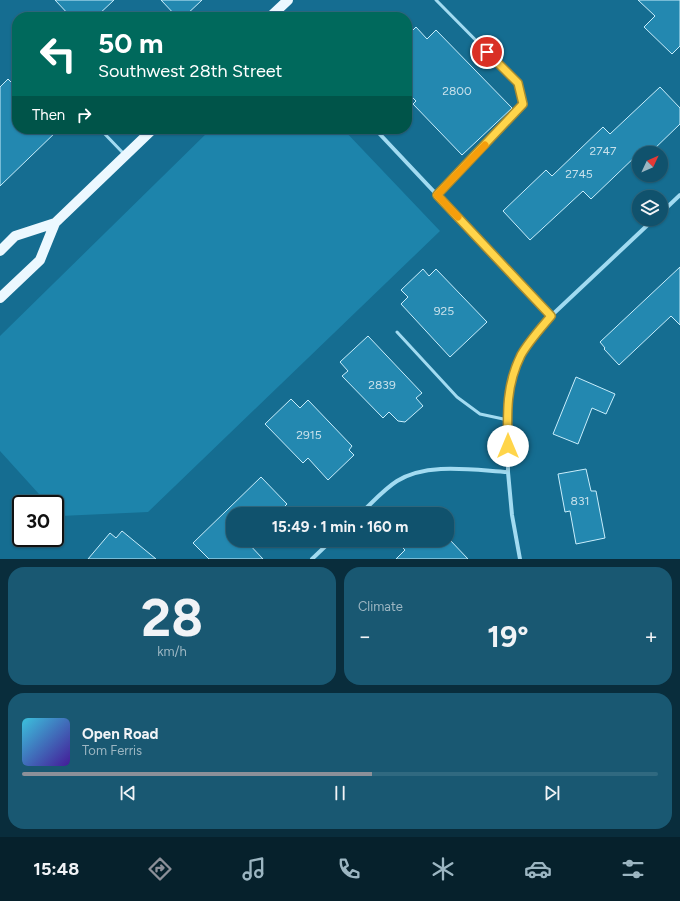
<!DOCTYPE html>
<html lang="en">
<head>
<meta charset="utf-8">
<style>
	body { margin:0; font-family:Figtree,sans-serif; background:#195872; color:#f1f3f6; height:100vh; display:flex; flex-direction:column; font-size:15px; white-space:nowrap }
	* { box-sizing:border-box; margin:0 }
	p { font-size:13px; color:#9cb6c2 }
	.icon { flex:none; width:22px; height:22px; fill:none; stroke:currentColor; stroke-width:2; stroke-linecap:round; stroke-linejoin:round }
	.map { position:relative; height:559px; overflow:hidden }
	.side { display:flex; flex-direction:column; gap:8px; padding:8px; background:#092d3c; flex:1 }
	.side>* { flex:none }
	.hud { position:absolute; left:12px; top:12px; width:400px; height:122px; border-radius:16px; box-shadow:0 1px 3px #0004,0 0 0 1px #306980; background:#00695c; color:#fff; overflow:hidden }
	.needle { width:26px; rotate:46deg }
	.controls { position:absolute; left:632px; top:146px; display:grid; gap:8px }
	.controls a { display:grid; place-items:center; width:36px; height:36px; border-radius:50%; background:#10526d; box-shadow:0 1px 3px #0004,0 0 0 1px #306980; font-size:20px }
	.speed { position:absolute; left:12px; top:495px; display:flex; gap:8px; font-size:20px; font-weight:700; text-align:center }
	.speed>* { display:grid; place-content:center; width:52px; height:52px; border-radius:50%; background:#10526d; box-shadow:0 1px 3px #0004,0 0 0 1px #306980; line-height:1 }
	.speed .limit { border:2px solid #111; border-radius:6px; background:#fff; color:#111 }
	.pin { position:absolute; display:grid; place-items:center; width:34px; height:34px; color:#fff; margin:-17px; border:2px solid #fff; border-radius:50%; box-shadow:0 1px 4px #0007 }
	.me { position:absolute; width:44px; margin:-22px; rotate:0deg; stroke-linejoin:round; filter:drop-shadow(0 0 3px #0008) }
	.turn { display:flex; align-items:center; gap:14px; height:84px; padding:0 20px; font-size:18px }
	.turn .icon { width:52px; height:52px; stroke-width:2.5 }
	.turn b { display:block; font-size:28px; line-height:34px }
	.then { display:flex; align-items:center; height:38px; padding:0 20px; background:#0003; gap:8px; font-size:15px }
	.big { font-size:30px; font-weight:700; line-height:1.1 }
	.side .tile { flex:1; display:flex; flex-direction:column; justify-content:center; gap:6px; min-width:0; padding:0 14px; border-radius:16px; background:#195872 }
	.side .dial { align-items:center; gap:0 }
	.dial b { font-size:52px; line-height:1 }
	.song { display:flex; align-items:center; gap:12px }
	.cover { width:48px; height:48px; border-radius:6px; background:linear-gradient(135deg,hsl(190 70% 55%),hsl(260 70% 35%)) }
	.played { height:4px; border-radius:2px; background:linear-gradient(90deg,#8c9099 55%,#306980 55%) }
	.keys { display:flex; justify-content:space-around; direction:ltr }
	.heat { display:flex; justify-content:space-between; align-items:center; font-size:22px; direction:ltr }
	.side .tiles { flex:1; display:grid; gap:8px; grid-template-columns:1fr 1fr }
	.tile:last-child { grid-column:span 2 }
	.trip { position:absolute; left:226px; top:507px; width:228px; height:40px; border-radius:16px; background:#10526d; box-shadow:0 1px 3px #0004,0 0 0 1px #306980; font-weight:700; line-height:40px; text-align:center }
	.menu { display:flex; height:64px; justify-content:space-around; align-items:center; background:#06212c; color:#9cb6c2 }
	.menu .icon { width:28px; height:28px }
	.menu .on { color:#8c9099 }
	.menu b { font-size:18px; color:#f1f3f6 }
	.map>svg:first-child { display:block }
	.green { fill:#1d84ab }
	.building { fill:#2388b0; stroke:#c9eefc }
	.lines { fill:none; stroke-linecap:round; stroke-linejoin:round }
	.service { stroke:#a2dbf1; stroke-width:3 }
	.minor { stroke:#a2dbf1; stroke-width:4 }
	.primary { stroke:#ecf8ff; stroke-width:10 }
	.route-casing { stroke:#a68a30; stroke-width:10 }
	.route { stroke:#ffd54a; stroke-width:7 }
	.slow { stroke:#f59e0b; stroke-width:7 }
	.labels { text-anchor:middle; stroke-width:4; stroke-linejoin:round; paint-order:stroke }
	.number-label { font-size:12px; fill:#c8e1eb }
</style>
</head>
<body>
<div class="map">
<svg width="680" height="559" viewBox="0 0 680 559">
	<rect width="100%" height="100%" fill="#156d91"/>
	<path class="green" d="M211,129H343L440,231L148,512L60,516L55,511V504H48L0,451V336Z"/>
	<path class="building" d="M55,0H114L96,17H71Z
		M161,0H202L184,17H177Z
		M638,0H680V46L672,54L644,27L655,16Z
		M416,27L427,39L436,30L512,108L462,155L413,104L416,101L407,92V36Z
		M8,79L17,88V129H59L0,186V87Z
		M660,87L680,108V124L650,153H639L591,199L583,191L530,240L503,211L546,170L552,176L603,127L610,134Z
		M680,267V325L671,316L619,365L604,349L605,348L600,342Z
		M423,269L429,276L436,269L487,322L450,357L401,304L408,297L401,290Z
		M368,336L422,393L416,398L423,406L405,422L398,421L389,412L383,418L342,376L348,371L340,362Z
		M576,377L615,394L606,414L592,408L578,444L553,434Z
		M291,399L300,408L308,400L352,446L349,450L354,455L328,480L308,458L303,463L265,424Z
		M586,469L591,491H596L605,538L576,544L570,511L565,512L558,474Z
		M261,477L287,504L277,514H233V540H248L247,542L263,559H209L193,543Z
		M122,531L156,559H88L110,533L116,538Z
		M395,540H450L468,559H396L405,550Z"/>
	<g class="lines">
		<path class="service" d="M436,0L518,83L523,104L437,195
			M15,40L17,42
			M100,129L124,154
			M397,332L457,397L480,414L508,420"/>
		<path class="minor" d="M375,129L551,316
			M661,213L680,195
			M360,514C372,503 383,490 397,481C427,462 473,470 508,472
			M312,559L332,540
			M520,559L512,515L508,472V400L512,377L521,354L533,338L551,316L654,219"/>
		<path class="primary" d="M270,17L288,0
			M0,251L15,236L55,223
			M0,298L40,260L55,223L153,129"/>
	</g>
	<g class="lines">
		<defs>
			<path id="route" d="M487,52L518,83L523,104L437,195L551,316C541,328 529,341 521,355C506,385 507,413 508,446"/>
		</defs>
		<use href="#route" class="route-casing"/>
		<use href="#route" class="route"/>
		<path class="slow" d="M458,217L437,195L485,145"/>
	</g>
	<g class="labels">
		<g class="number-label">
			<text x="457" y="95">2800</text>
			<text x="603" y="155">2747</text>
			<text x="579" y="178">2745</text>
			<text x="444" y="315">925</text>
			<text x="382" y="389">2839</text>
			<text x="309" y="439">2915</text>
			<text x="580" y="505">831</text>
		</g>
	</g>
</svg>
<div class="controls">
<a><svg class="needle" viewBox="-14 -14 28 28"><path d="M0-13l5 13h-10z" fill="#e53935"/><path d="M0 13l5-13h-10z" fill="#9cb6c2"/></svg></a>
<a><svg class="icon" aria-label="layers" viewBox="0 0 24 24"><path d="M12 4l9 5-9 5-9-5zM3 14l9 5 9-5"/></svg></a>
</div>
<div class="speed"><div class="limit">30</div></div>
<div class="pin" style="left:487px;top:52px;background:#d93025"><svg class="icon" aria-label="arrive" viewBox="0 0 24 24"><path d="M6 21V4h12l-3 4 3 4H6"/></svg></div>
<svg class="me" style="left:508px;top:446px" viewBox="-20 -20 40 40"><circle r="19" fill="#fff"/><path d="M0-13L10 11 0 6-10 11z" fill="#ffd54a"/></svg>
<div class="trip">15:49 · 1 min · 160 m</div>
<div class="hud">
<div class="turn"><svg class="icon" aria-label="left" viewBox="0 0 24 24"><path d="M17 20v-9H6M10 6l-5 5 5 5"/></svg><div><b>50 m</b>Southwest 28th Street</div></div>
<div class="then">Then<svg class="icon" aria-label="right" viewBox="0 0 24 24"><path d="M7 20v-9h11M14 6l5 5-5 5"/></svg></div>
</div>
</div>
<section class="side">
<div class="tiles">
<div class="tile dial"><b>28</b><p>km/h</p></div>
<div class="tile"><p>Climate</p>
<div class="heat"><a>−</a><b class="big">19°</b><a>+</a></div>
</div>
<div class="tile">
<div class="song"><i class="cover"></i><div><b>Open Road</b><p>Tom Ferris</p></div></div>
<div class="played"></div>
<div class="keys"><svg class="icon" aria-label="previous" viewBox="0 0 24 24"><path d="M18 5L8 12l10 7zM5 5v14"/></svg><svg class="icon" aria-label="pause" viewBox="0 0 24 24"><path d="M8 5v14M16 5v14"/></svg><svg class="icon" aria-label="next" viewBox="0 0 24 24"><path d="M6 5l10 7-10 7zM19 5v14"/></svg></div>
</div>
</div>
</section>
<nav class="menu">
<b>15:48</b>
<svg class="icon on" aria-label="directions" viewBox="0 0 24 24"><path d="M12 3l9 9-9 9-9-9zM9 14v-3h6M13 9l2 2-2 2"/></svg>
<svg class="icon" aria-label="music" viewBox="0 0 24 24"><path d="M9 18V5l10-2v13"/><circle cx="6" cy="18" r="3"/><circle cx="16" cy="16" r="3"/></svg>
<svg class="icon" aria-label="phone" viewBox="0 0 24 24"><path d="M5 4h4l2 5-3 2q2 4 5 5l2-3 5 2v4C11 20 4 13 5 4z"/></svg>
<svg class="icon" aria-label="climate" viewBox="0 0 24 24"><path d="M12 3v18M4 7l16 10M4 17L20 7"/></svg>
<svg class="icon" aria-label="car" viewBox="0 0 24 24"><path d="M5 17H2v-5l4-1 3-4h7l3 4 3 1v5h-3M9 17h6M6 11h13"/><circle cx="7" cy="17" r="2"/><circle cx="17" cy="17" r="2"/></svg>
<svg class="icon" aria-label="filters" viewBox="0 0 24 24"><path d="M4 7h16M4 17h16"/><circle cx="9" cy="7" r="2"/><circle cx="15" cy="17" r="2"/></svg>
</nav>
</body>
</html>
